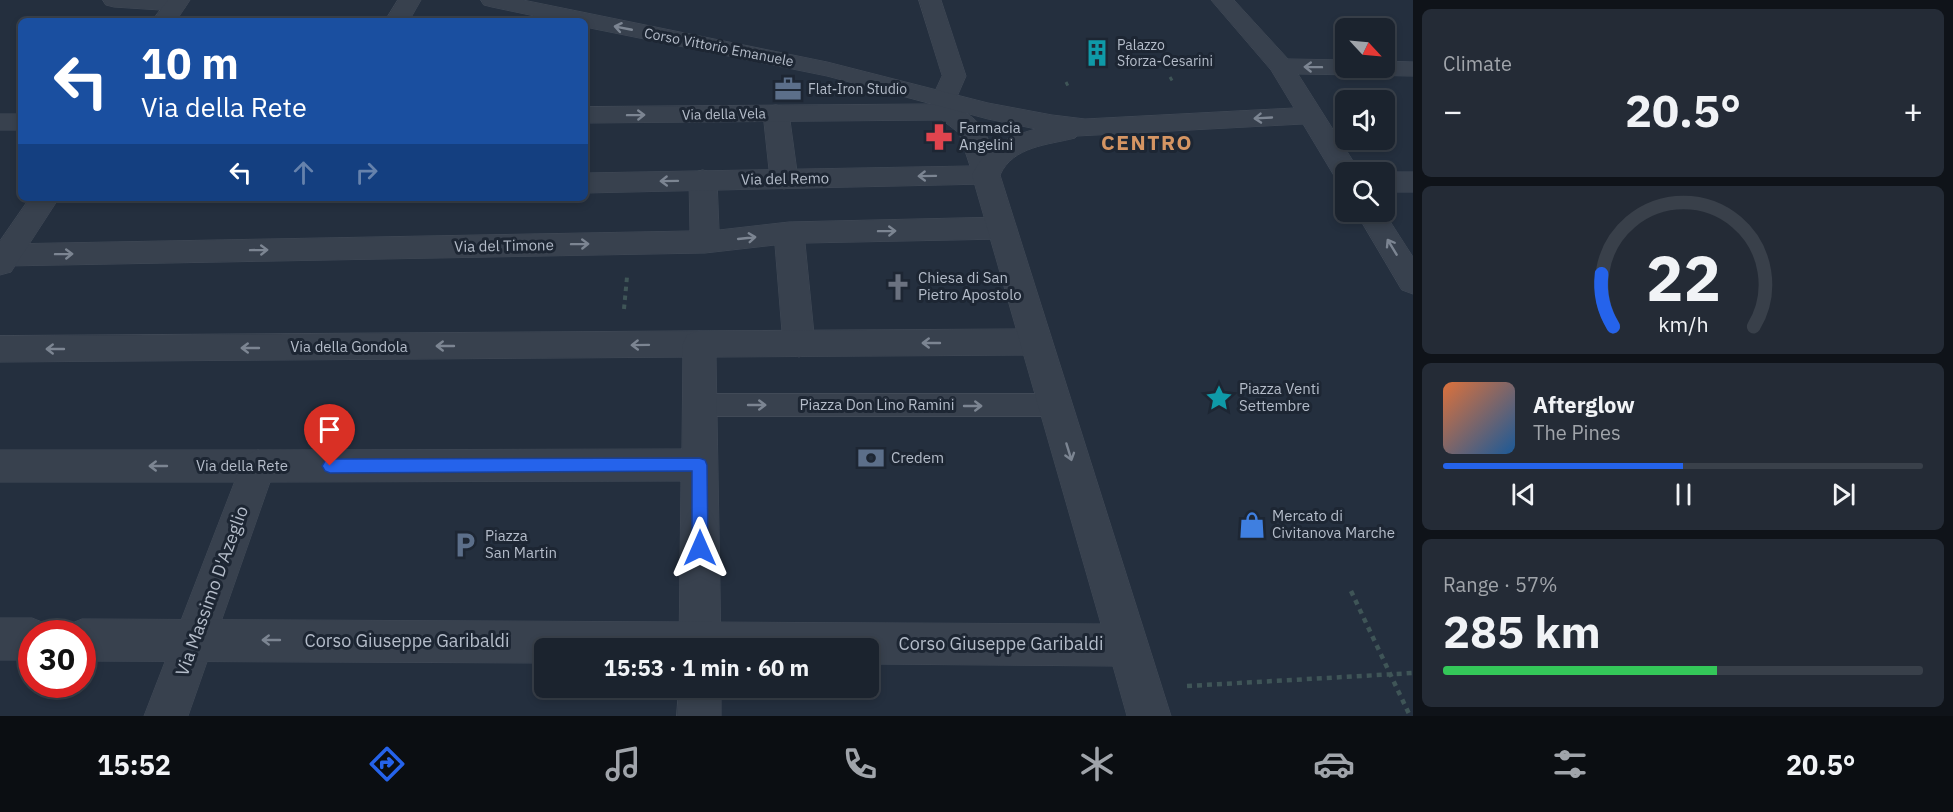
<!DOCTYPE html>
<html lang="en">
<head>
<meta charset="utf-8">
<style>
	body { margin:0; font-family:"IBM Plex Sans",sans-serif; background:#242b36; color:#f1f3f6; height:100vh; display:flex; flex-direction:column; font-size:22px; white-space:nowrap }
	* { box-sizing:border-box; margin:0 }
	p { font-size:20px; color:#a0a4aa }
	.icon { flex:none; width:33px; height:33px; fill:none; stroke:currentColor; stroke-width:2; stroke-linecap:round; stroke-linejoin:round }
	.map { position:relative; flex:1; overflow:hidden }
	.drawer { display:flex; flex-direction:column; gap:9px; padding:9px; background:#0f1319; width:540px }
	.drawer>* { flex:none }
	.top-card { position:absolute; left:18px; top:18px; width:570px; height:183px; border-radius:9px; box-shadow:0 3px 9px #0003,0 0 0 2px #39404a; background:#1a4fa0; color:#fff; overflow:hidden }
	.needle { width:39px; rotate:116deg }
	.buttons { position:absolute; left:1335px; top:18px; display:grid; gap:12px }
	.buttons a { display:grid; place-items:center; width:60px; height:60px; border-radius:9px; background:#1b232e; box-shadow:0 3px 9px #0003,0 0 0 2px #39404a; font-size:30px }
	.speed { position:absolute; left:18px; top:620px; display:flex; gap:12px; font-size:30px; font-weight:700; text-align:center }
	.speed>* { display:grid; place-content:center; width:78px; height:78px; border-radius:50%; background:#1b232e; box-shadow:0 3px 9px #0003,0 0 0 2px #39404a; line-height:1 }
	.speed .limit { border:9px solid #d22; background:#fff; color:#111 }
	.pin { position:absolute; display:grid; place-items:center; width:51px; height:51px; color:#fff; margin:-62px -26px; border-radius:50% 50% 50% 0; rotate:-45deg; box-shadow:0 0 6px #0007 }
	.pin .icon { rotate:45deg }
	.me { position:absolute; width:66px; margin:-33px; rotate:0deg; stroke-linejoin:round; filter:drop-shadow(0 0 4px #0008) }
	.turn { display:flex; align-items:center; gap:21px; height:126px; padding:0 24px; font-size:27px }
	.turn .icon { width:78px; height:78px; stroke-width:2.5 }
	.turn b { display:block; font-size:42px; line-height:51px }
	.lanes { display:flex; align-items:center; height:57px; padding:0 24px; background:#0003; justify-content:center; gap:30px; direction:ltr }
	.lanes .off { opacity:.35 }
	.big { font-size:45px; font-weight:800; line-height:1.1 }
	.drawer .widget { flex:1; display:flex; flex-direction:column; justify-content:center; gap:9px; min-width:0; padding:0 21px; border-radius:9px; background:#242b36 }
	.drawer .dial { align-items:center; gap:0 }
	.dial svg { height:156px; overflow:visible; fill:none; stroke:#39404a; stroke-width:7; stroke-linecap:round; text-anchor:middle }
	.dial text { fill:#f1f3f6; stroke:none }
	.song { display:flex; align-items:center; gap:18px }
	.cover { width:72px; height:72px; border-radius:9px; background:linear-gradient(135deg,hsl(20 70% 55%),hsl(210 70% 35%)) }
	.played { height:6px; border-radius:3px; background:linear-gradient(90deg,#2563eb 50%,#39404a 50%) }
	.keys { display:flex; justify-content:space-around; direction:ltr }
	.heat { display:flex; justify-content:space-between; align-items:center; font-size:33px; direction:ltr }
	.charge { height:9px; border-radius:4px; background:linear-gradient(90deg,#34c759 57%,#39404a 0) }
	.trip { position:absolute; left:534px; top:638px; width:345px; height:60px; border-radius:9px; background:#1b232e; box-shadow:0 3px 9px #0003,0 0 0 2px #39404a; font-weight:800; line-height:60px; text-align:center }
	.dock { display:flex; height:96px; justify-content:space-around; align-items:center; background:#0b0e12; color:#a0a4aa }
	.dock .icon { width:42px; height:42px }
	.dock .on { color:#2563eb }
	.dock b { font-size:27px; color:#f1f3f6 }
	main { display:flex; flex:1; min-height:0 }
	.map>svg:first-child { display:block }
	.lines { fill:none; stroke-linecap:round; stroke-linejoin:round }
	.service-casing { stroke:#414a57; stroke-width:2 }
	.pedestrian-casing { stroke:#414a57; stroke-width:1 }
	.minor-casing { stroke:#414a57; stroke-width:1 }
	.tertiary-casing { stroke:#414a57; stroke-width:1 }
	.path-far2 { stroke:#3f5557; stroke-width:3; stroke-dasharray:4 4; stroke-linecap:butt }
	.path-far1 { stroke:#3f5557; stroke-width:4; stroke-dasharray:4.5 4.5; stroke-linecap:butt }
	.path { stroke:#3f5557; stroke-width:4.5; stroke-dasharray:5 5; stroke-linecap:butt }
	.service { fill:#38414e; fill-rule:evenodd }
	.pedestrian { fill:#38414e; fill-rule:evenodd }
	.minor { fill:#38414e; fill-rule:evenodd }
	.tertiary { fill:#38414e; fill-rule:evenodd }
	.oneway { stroke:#7c8592 }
	.route { fill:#2563eb; stroke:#184099; stroke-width:1.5 }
	.labels { text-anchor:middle; stroke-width:6; stroke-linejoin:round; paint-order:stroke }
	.far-poi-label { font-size:14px; fill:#b4bcc9; stroke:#1d2633; text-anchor:start }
	.far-street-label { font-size:14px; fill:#b4bcc9; stroke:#1d2633 }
	.poi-label { font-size:15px; fill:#b4bcc9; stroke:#1d2633; text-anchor:start }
	.street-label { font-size:15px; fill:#b4bcc9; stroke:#1d2633 }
	.near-street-label { font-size:18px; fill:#b4bcc9; stroke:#1d2633 }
	.district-label { font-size:21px; font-weight:bold; letter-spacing:1.5px; fill:#d59563; stroke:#1d2633 }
</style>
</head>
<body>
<main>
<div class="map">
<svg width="1413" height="716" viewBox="0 0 1413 716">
	<rect width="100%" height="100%" fill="#242f3e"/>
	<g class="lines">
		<defs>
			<path id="service" d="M699,394H1055L1064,397L1068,405L1064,413L1055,416H699L690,413L686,405L690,397Z"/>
			<path id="pedestrian" d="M398,0H421L409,21H385Z
				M919,0H941L966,76L953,106L944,108L935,106L931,100L942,76Z
				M776,105L785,107L789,113L798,179L794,186L784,189L774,186L770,179L763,113L767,107Z
				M703,170L713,173L717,180L719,230L789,222L1002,217L1012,221L1017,228L1012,235L1002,239L805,243L815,344L811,353L799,357L787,353L783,344L775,245L705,253L6,266L0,264V246L6,244L690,231L689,180L693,173Z
				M1384,172H1413V192H1384Z
				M699,331L711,335L715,344L711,353L699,357L0,362V336Z
				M0,450H258L271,455L276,466L271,477L258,482H0Z"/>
			<path id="minor" d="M103,0H185L187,4L184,9L176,11L114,7L106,5Z
				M944,104C985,115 989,138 1000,175L996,182L986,184L585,193V173L970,166L959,133L942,120L585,123V107Z
				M0,114H21V130H0Z
				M1036,329L1048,333L1052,342L1048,351L1036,355L716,357L721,648H679L681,481L270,482L188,716H144L245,455L258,450L682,449L683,344L687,335L699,331Z
				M679,687H721V716H677Z"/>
			<path id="tertiary" d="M168,0H190L176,21H152Z
				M481,0H523L827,62L988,103L1052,115L1085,119L1294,108L1271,70L1211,0H1234L1288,59L1346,60V68H1384V61L1413,62V76L1298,74L1360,172H1346V181L1336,179L1303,124L1077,136L1075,138C1048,145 1013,146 1000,175L1171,716H1127L1113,666L868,664V648H544V663L82,661V633H64L67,625L82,619L1101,624L972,175C986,147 1006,137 1036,129L988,119L827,76L585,27V21H558L492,7L484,5Z
				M30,198H59L11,272L0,275V241Z
				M1356,212H1384L1413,257V294L1402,290Z
				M0,618H32L47,624L50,633H32V660H0Z"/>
		</defs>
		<use href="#service" class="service-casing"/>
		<use href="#pedestrian" class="pedestrian-casing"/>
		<use href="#minor" class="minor-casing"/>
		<use href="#tertiary" class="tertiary-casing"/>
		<path class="path-far2" d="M1170,77L1173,82
			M1066,82L1068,86"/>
		<path class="path-far1" d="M624,309L627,277"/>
		<path class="path" d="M1351,591L1410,716
			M1187,686L1413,673"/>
		<use href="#service" class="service"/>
		<use href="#pedestrian" class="pedestrian"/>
		<use href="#minor" class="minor"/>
		<use href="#tertiary" class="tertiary"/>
	</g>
	<defs><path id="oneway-shaft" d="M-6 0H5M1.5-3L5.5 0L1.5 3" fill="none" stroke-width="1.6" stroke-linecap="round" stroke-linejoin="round" transform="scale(1.5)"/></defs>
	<g class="oneway">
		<use href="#oneway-shaft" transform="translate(623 28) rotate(-169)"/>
		<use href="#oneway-shaft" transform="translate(1313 67) rotate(-179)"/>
		<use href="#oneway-shaft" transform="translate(636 115) rotate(-1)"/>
		<use href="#oneway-shaft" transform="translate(1263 118) rotate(177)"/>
		<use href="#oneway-shaft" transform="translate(927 176) rotate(179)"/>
		<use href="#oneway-shaft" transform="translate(669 181) rotate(179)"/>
		<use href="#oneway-shaft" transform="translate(887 231) rotate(-1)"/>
		<use href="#oneway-shaft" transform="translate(747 238) rotate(-6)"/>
		<use href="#oneway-shaft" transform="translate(580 244) rotate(-1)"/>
		<use href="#oneway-shaft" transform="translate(1392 247) rotate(-121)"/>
		<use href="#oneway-shaft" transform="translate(259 250) rotate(-1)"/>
		<use href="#oneway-shaft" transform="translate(64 254) rotate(-1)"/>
		<use href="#oneway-shaft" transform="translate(931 343) rotate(180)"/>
		<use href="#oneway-shaft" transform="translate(640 345) rotate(179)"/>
		<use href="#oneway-shaft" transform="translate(445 346) rotate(180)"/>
		<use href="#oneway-shaft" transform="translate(250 348) rotate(180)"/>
		<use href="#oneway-shaft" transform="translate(55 349) rotate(180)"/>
		<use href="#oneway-shaft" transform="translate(757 405)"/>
		<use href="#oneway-shaft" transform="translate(973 406)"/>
		<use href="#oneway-shaft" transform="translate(1069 452) rotate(73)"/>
		<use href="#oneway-shaft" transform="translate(158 466) rotate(180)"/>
		<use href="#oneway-shaft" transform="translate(271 640) rotate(-180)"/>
	</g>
	<path class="route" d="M699,458L705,460L707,465L708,548L705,553L700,555L694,553L692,548V471L330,473L325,471L322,466L325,461L330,459Z"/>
	<defs>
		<symbol id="building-bare" viewBox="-9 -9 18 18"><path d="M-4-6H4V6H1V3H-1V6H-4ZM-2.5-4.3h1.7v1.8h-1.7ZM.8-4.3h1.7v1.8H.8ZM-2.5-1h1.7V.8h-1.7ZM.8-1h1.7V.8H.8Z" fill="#0f9aa8" stroke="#1d2633" stroke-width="2.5" paint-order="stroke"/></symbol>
		<symbol id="office-bare" viewBox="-9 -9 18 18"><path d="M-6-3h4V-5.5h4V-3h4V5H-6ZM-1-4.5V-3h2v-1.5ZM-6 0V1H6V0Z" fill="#5c6f8a" stroke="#1d2633" stroke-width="2.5" paint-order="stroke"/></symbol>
		<symbol id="pharmacy-bare" viewBox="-9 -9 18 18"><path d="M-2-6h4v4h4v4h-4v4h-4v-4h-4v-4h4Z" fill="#e0444e" stroke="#1d2633" stroke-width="2.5" paint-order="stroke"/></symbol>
		<symbol id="church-bare" viewBox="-9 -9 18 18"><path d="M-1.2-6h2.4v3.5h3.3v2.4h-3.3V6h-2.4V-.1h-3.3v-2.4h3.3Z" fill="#6b7280" stroke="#1d2633" stroke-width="2.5" paint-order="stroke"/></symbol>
		<symbol id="sight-bare" viewBox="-9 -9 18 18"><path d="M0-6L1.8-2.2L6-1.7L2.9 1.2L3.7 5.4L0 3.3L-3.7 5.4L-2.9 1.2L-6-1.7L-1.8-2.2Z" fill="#0f9aa8" stroke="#1d2633" stroke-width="2.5" paint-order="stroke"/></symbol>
		<symbol id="bank-bare" viewBox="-9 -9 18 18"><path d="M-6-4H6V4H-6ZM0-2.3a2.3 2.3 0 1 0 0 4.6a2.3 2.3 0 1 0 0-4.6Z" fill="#5c6f8a" stroke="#1d2633" stroke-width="2.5" paint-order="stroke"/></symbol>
		<symbol id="shop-bare" viewBox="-9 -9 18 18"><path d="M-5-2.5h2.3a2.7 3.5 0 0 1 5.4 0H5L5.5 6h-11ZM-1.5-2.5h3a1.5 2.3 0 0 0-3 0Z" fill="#3f7fe0" stroke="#1d2633" stroke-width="2.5" paint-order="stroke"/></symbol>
		<symbol id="parking-bare" viewBox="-9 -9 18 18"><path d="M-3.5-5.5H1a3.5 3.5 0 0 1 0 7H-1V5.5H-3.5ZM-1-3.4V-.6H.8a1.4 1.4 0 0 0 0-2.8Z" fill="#5c6f8a" stroke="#1d2633" stroke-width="2.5" paint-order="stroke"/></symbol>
	</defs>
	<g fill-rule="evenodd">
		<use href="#building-bare" x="1078" y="34" width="38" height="38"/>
		<use href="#office-bare" x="769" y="70" width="38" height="38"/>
		<use href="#pharmacy-bare" x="920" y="118" width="38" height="38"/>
		<use href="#church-bare" x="879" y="268" width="38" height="38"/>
		<use href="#sight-bare" x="1200" y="379" width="38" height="38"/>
		<use href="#bank-bare" x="852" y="439" width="38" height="38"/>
		<use href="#shop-bare" x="1233" y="506" width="38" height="38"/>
		<use href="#parking-bare" x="446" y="526" width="38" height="38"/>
	</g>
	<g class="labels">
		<g class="far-poi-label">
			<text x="1117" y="50">Palazzo<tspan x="1117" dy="16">Sforza-Cesarini</tspan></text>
			<text x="808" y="94">Flat-Iron Studio</text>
		</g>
		<g class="far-street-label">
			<text transform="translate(719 47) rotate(11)" y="5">Corso Vittorio Emanuele</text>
			<text transform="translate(724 114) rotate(-1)" y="5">Via della Vela</text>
		</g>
		<g class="poi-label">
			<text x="959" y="133">Farmacia<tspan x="959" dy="17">Angelini</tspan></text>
			<text x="918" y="283">Chiesa di San<tspan x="918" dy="17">Pietro Apostolo</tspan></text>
			<text x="1239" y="394">Piazza Venti<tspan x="1239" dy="17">Settembre</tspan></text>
			<text x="891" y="463">Credem</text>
			<text x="1272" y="521">Mercato di<tspan x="1272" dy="17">Civitanova Marche</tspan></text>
			<text x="485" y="541">Piazza<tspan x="485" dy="17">San Martin</tspan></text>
		</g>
		<g class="street-label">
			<text transform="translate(785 179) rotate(-1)" y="5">Via del Remo</text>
			<text transform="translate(504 246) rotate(-1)" y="5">Via del Timone</text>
			<text x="349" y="352">Via della Gondola</text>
			<text x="877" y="410">Piazza Don Lino Ramini</text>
			<text x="242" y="471">Via della Rete</text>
		</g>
		<g class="near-street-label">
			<text transform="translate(212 591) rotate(-70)" y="6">Via Massimo D'Azeglio</text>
			<text x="407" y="647">Corso Giuseppe Garibaldi</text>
			<text x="1001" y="650">Corso Giuseppe Garibaldi</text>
		</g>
		<g class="district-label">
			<text x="1147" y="150">CENTRO</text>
		</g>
	</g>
</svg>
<div class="buttons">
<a><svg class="needle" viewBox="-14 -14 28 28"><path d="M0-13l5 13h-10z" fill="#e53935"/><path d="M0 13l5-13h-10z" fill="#a0a4aa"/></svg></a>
<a><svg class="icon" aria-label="sound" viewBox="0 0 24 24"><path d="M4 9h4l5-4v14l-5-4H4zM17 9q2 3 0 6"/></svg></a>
<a><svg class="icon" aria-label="search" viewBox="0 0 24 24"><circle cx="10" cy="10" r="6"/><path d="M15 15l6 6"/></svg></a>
</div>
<div class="speed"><div class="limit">30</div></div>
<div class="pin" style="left:330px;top:466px;background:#d93025"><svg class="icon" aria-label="arrive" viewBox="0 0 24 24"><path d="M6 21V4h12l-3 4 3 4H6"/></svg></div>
<svg class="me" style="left:700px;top:548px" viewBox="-20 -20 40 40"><path d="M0-17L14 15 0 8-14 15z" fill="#2563eb" stroke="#fff" stroke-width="4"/></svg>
<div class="trip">15:53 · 1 min · 60 m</div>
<div class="top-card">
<div class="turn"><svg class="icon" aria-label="left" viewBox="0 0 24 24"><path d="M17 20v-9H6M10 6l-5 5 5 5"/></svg><div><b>10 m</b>Via della Rete</div></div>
<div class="lanes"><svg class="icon" aria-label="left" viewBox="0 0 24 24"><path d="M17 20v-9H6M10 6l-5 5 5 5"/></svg><svg class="icon off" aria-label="ahead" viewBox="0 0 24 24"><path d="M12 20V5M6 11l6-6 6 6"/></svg><svg class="icon off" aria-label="right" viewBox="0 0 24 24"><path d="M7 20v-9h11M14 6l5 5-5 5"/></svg></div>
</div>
</div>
<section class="drawer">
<div class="widget"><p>Climate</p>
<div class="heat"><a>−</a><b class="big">20.5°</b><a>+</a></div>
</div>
<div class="widget dial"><svg viewBox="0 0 100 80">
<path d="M14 69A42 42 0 1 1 86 69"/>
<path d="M14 69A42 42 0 0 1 8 42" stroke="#2563eb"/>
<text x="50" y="56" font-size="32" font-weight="700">22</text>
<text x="50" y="72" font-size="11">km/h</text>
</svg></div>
<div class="widget">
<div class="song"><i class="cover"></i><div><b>Afterglow</b><p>The Pines</p></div></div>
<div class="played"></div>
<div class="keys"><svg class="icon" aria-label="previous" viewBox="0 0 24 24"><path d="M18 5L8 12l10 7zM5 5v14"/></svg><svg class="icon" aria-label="pause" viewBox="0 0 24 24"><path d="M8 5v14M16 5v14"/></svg><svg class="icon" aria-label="next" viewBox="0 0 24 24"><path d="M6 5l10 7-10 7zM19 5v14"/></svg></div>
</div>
<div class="widget"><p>Range · 57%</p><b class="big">285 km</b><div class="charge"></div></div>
</section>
</main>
<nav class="dock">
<b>15:52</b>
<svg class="icon on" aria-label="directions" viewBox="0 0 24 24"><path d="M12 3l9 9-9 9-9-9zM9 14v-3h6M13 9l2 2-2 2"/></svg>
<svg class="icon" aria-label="music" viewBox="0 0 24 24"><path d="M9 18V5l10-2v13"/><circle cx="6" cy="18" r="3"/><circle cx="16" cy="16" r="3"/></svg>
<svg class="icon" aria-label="phone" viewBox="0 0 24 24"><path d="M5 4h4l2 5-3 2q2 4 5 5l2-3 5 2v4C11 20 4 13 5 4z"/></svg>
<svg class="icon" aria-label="climate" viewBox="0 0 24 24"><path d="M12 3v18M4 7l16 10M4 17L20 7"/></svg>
<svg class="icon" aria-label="car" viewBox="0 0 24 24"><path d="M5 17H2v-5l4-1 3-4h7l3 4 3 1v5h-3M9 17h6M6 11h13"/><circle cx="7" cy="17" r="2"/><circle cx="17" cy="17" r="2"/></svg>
<svg class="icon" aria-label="filters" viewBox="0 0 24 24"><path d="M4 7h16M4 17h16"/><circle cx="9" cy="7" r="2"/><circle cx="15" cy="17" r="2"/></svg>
<b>20.5°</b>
</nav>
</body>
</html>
